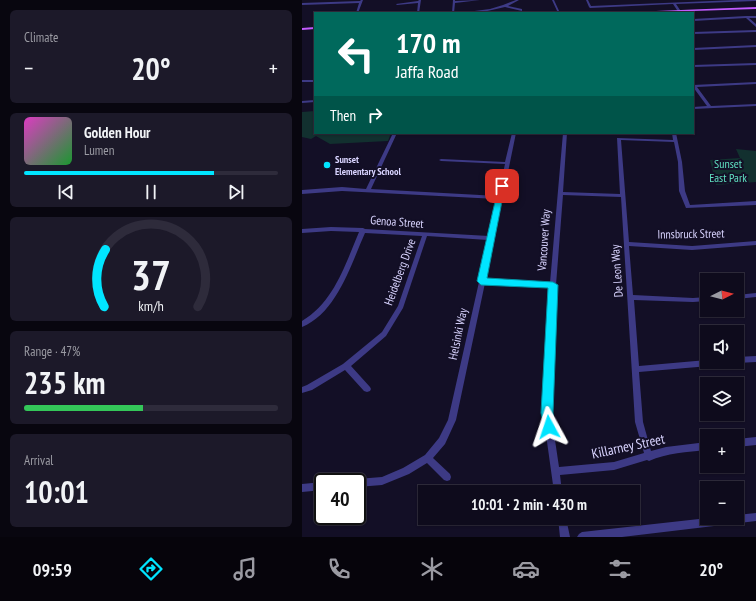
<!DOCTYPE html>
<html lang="en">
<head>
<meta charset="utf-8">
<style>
	body { margin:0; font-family:"PT Sans Narrow",sans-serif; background:#1c1929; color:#f1f3f6; height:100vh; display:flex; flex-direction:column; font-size:15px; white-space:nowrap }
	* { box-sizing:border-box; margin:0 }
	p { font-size:13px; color:#9b9ba3 }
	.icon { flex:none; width:22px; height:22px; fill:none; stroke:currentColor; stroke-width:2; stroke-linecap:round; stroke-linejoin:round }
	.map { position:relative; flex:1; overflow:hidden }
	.panel { display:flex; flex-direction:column; gap:10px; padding:10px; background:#08060f; width:302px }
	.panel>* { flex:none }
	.banner { position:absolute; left:12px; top:12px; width:380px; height:122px; border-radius:0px; box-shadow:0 1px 3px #0004,0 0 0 1px #2e2b3b; background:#00695c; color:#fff; overflow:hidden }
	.needle { width:26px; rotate:84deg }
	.fabs { position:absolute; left:398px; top:273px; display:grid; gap:8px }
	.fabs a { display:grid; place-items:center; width:44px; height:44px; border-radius:0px; background:#0e0b1c; box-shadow:0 1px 3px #0004,0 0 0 1px #2e2b3b; font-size:20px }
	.speed { position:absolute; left:12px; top:473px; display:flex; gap:8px; font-size:20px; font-weight:700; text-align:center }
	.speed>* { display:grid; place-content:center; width:52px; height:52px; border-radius:50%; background:#0e0b1c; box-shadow:0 1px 3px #0004,0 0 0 1px #2e2b3b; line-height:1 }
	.speed .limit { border:2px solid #111; border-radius:6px; background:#fff; color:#111 }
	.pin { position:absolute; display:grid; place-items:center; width:34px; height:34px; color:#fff; margin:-17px; border-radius:8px; box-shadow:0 2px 6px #0006 }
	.me { position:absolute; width:44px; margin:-22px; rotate:355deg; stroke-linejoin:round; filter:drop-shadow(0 0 3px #0008) }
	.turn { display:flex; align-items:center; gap:14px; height:84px; padding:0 16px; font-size:18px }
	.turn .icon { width:52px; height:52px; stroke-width:2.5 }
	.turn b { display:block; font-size:28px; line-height:34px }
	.then { display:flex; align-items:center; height:38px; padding:0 16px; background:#0003; gap:8px; font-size:15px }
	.big { font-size:30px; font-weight:700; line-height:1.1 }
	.panel .card { flex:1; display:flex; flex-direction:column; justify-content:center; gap:6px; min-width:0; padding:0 14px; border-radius:6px; background:#1c1929 }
	.panel .dial { align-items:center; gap:0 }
	.dial svg { height:104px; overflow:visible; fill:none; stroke:#2e2b3b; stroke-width:7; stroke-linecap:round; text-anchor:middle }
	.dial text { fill:#f1f3f6; stroke:none }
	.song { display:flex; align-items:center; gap:12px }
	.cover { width:48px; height:48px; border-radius:6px; background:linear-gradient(135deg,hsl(310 70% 55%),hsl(130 70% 35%)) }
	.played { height:4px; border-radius:2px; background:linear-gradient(90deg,#00e5ff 75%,#2e2b3b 75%) }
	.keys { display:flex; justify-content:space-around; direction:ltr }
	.heat { display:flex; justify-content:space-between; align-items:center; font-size:22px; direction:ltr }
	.charge { height:6px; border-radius:3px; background:linear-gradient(90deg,#34c759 47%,#2e2b3b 0) }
	.trip { position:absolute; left:116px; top:485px; width:222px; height:40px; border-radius:0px; background:#0e0b1c; box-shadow:0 1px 3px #0004,0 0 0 1px #2e2b3b; font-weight:700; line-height:40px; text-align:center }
	.tabs { display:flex; height:64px; justify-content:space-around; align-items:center; background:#06040b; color:#9b9ba3 }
	.tabs .icon { width:28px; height:28px }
	.tabs .active { color:#00e5ff }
	.tabs b { font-size:18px; color:#f1f3f6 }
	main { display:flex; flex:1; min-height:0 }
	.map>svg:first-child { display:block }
	.green { fill:#12302f }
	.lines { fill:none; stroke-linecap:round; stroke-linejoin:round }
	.minor { fill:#3d3a85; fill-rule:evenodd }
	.major { fill:#c25bff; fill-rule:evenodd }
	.route { fill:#00e5ff; stroke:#0095a6 }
	.poi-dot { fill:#00e5ff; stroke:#130f26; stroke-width:1.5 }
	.labels { text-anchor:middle; stroke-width:4; stroke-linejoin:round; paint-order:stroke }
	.far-poi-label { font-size:10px; font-weight:bold; fill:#d9d4ff; stroke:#130f26; text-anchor:start }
	.park-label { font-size:12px; fill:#5fe0c0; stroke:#130f26 }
	.street-label { font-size:12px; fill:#d9d4ff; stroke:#130f26 }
	.near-street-label { font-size:14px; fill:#d9d4ff; stroke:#130f26 }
</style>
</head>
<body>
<main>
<section class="panel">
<div class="card"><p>Climate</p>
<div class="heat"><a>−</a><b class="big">20°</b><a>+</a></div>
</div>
<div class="card">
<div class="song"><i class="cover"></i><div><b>Golden Hour</b><p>Lumen</p></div></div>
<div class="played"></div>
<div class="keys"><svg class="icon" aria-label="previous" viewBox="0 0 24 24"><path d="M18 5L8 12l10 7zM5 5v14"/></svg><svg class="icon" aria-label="pause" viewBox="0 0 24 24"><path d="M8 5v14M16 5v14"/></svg><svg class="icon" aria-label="next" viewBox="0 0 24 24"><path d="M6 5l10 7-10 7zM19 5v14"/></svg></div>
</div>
<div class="card dial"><svg viewBox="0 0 100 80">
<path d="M14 69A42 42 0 1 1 86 69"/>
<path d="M14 69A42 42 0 0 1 15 25" stroke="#00e5ff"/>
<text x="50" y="56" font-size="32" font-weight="700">37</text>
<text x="50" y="72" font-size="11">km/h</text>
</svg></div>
<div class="card"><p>Range · 47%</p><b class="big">235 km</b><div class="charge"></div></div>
<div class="card"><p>Arrival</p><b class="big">10:01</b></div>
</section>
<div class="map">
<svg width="454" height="537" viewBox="0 0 454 537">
	<rect width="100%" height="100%" fill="#130f26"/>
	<path class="green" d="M13,111V133H89L86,141L28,144L14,136L9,139L0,137V112Z
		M434,149L454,151V182L414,185L408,160L438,158Z"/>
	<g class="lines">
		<path class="minor" d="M59,0H61L56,13H54L57,3L0,5V3L58,1Z
			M117,0H119L117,13H115L116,3L95,5L94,4L116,1Z
			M151,0H153V1L178,0L153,3L152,13H150Z
			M214,0H217L206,6L220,9V11L203,7L181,12L157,13L188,9L201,5Z
			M250,0H252L258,13H256Z
			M284,0H286L289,6L434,0H454V1L374,4L380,13H377L371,4L288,8L287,7Z
			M444,16H454V18H447L454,24V27L444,18L391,21V19Z
			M454,30V32L391,34V32Z
			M454,45V47L391,50V48Z
			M454,63V65L391,67V65Z
			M0,80H13V82H0Z
			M454,82V84L395,87L409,106L454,104V106L391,109V107L405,106L391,87V85Z
			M13,100V102L0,103V101Z
			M91,133H95L69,189L196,196L203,164L139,161L137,160L139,159L203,162L210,133H214L184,279L248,283L261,133H265L261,192L318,194L315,138L371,140L370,133H374L380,162L383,191L388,205L454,201V205L384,208L377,191L376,162L372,142L319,140L327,242L390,246L454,241V245L390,250L327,246L331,295L391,298L405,297V301L391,302L332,300L337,366L405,360V362H423L422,364L419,365L337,372L341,422L349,451L364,447L405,442V450C385,452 365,453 347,461L345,460L312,470L258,475L260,492H252L241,413L248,287L183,283L154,420L143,444L131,458L148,474L149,477L148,480L145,481L142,480L125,463L107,474L80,485L55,487V482H51L52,480L55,479L80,477L101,468L123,455L137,438L146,420L177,282L176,281L177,279L186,240L125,236L101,308L84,336L49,366L68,387L69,389L68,391L65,392L62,391L43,370L10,390L0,393V387L5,385L41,364L80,332L96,306L120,236L63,233C49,264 35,313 0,327V321C32,302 43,265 57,232L29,231L0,233V229L29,227L61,228L63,229L187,236L195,199L40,191L0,194V190L40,187L64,189ZM261,195L319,197L333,422L342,453L312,462L257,467L249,413L254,285Z
			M454,293V297L435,299V295Z
			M454,356V362L435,363L432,362H435V357Z
			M454,437V445L435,447V439Z
			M21,482V490L0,492V484Z
			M454,513V521L320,537H275L277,534L280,532L406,518H435V515Z
			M256,518H264L268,537H258Z"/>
		<path class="major" d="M454,7V9L327,13L329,12Z
			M13,27V29L0,30V28Z"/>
	</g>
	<path class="route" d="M197,184H200L203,186L185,278L251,282L256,285L251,413L253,427L251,431L247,433L243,431L239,413L246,288L179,285L175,281Z"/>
	<circle class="poi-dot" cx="25" cy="165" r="4"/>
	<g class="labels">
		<g class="far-poi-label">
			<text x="33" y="163">Sunset<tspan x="33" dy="12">Elementary School</tspan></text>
		</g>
		<g class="park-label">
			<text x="426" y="168">Sunset<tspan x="426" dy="14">East Park</tspan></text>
		</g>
		<g class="street-label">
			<text transform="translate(95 222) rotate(4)" y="4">Genoa Street</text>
			<text transform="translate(389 234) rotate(-1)" y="4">Innsbruck Street</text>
			<text transform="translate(242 240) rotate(-86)" y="4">Vancouver Way</text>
			<text transform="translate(315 271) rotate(-94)" y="4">De Leon Way</text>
			<text transform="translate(98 272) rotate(-70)" y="4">Heidelberg Drive</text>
			<text transform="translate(156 334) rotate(-78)" y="4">Helsinki Way</text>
		</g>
		<g class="near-street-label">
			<text transform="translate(326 446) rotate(-12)" y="5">Killarney Street</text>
		</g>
	</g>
</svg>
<div class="fabs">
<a><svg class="needle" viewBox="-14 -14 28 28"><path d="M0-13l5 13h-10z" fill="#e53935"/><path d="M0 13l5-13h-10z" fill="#9b9ba3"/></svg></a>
<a><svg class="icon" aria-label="sound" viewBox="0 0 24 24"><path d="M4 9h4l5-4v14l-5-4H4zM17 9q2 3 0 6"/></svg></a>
<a><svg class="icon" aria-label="layers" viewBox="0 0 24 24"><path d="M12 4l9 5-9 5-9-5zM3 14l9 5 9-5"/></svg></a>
<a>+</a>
<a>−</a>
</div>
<div class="speed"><div class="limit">40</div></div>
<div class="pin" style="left:200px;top:186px;background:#d93025"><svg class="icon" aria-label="arrive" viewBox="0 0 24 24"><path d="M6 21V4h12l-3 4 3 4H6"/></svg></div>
<svg class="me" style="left:247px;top:427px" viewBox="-20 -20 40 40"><path d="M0-17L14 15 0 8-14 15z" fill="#00e5ff" stroke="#fff" stroke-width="4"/></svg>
<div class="trip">10:01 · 2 min · 430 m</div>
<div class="banner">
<div class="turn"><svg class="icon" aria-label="left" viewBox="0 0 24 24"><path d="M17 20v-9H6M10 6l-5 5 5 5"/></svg><div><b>170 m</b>Jaffa Road</div></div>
<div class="then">Then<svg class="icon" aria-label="right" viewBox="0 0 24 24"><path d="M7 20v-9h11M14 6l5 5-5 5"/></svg></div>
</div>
</div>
</main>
<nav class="tabs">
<b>09:59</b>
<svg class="icon active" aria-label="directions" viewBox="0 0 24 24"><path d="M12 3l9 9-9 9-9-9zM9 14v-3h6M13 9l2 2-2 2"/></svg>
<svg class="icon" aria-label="music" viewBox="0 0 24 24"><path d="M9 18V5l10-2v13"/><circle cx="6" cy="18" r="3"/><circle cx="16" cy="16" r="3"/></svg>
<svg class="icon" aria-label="phone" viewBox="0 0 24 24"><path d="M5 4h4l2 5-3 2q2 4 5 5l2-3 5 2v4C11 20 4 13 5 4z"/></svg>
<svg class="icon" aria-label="climate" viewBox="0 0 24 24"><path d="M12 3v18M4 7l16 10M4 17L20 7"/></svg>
<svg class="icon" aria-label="car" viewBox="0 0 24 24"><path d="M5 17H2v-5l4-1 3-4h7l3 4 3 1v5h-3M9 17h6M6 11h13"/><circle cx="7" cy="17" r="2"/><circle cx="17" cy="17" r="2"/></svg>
<svg class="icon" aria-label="filters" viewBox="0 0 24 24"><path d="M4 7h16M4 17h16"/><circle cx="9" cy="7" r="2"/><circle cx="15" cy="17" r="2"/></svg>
<b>20°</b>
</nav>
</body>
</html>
